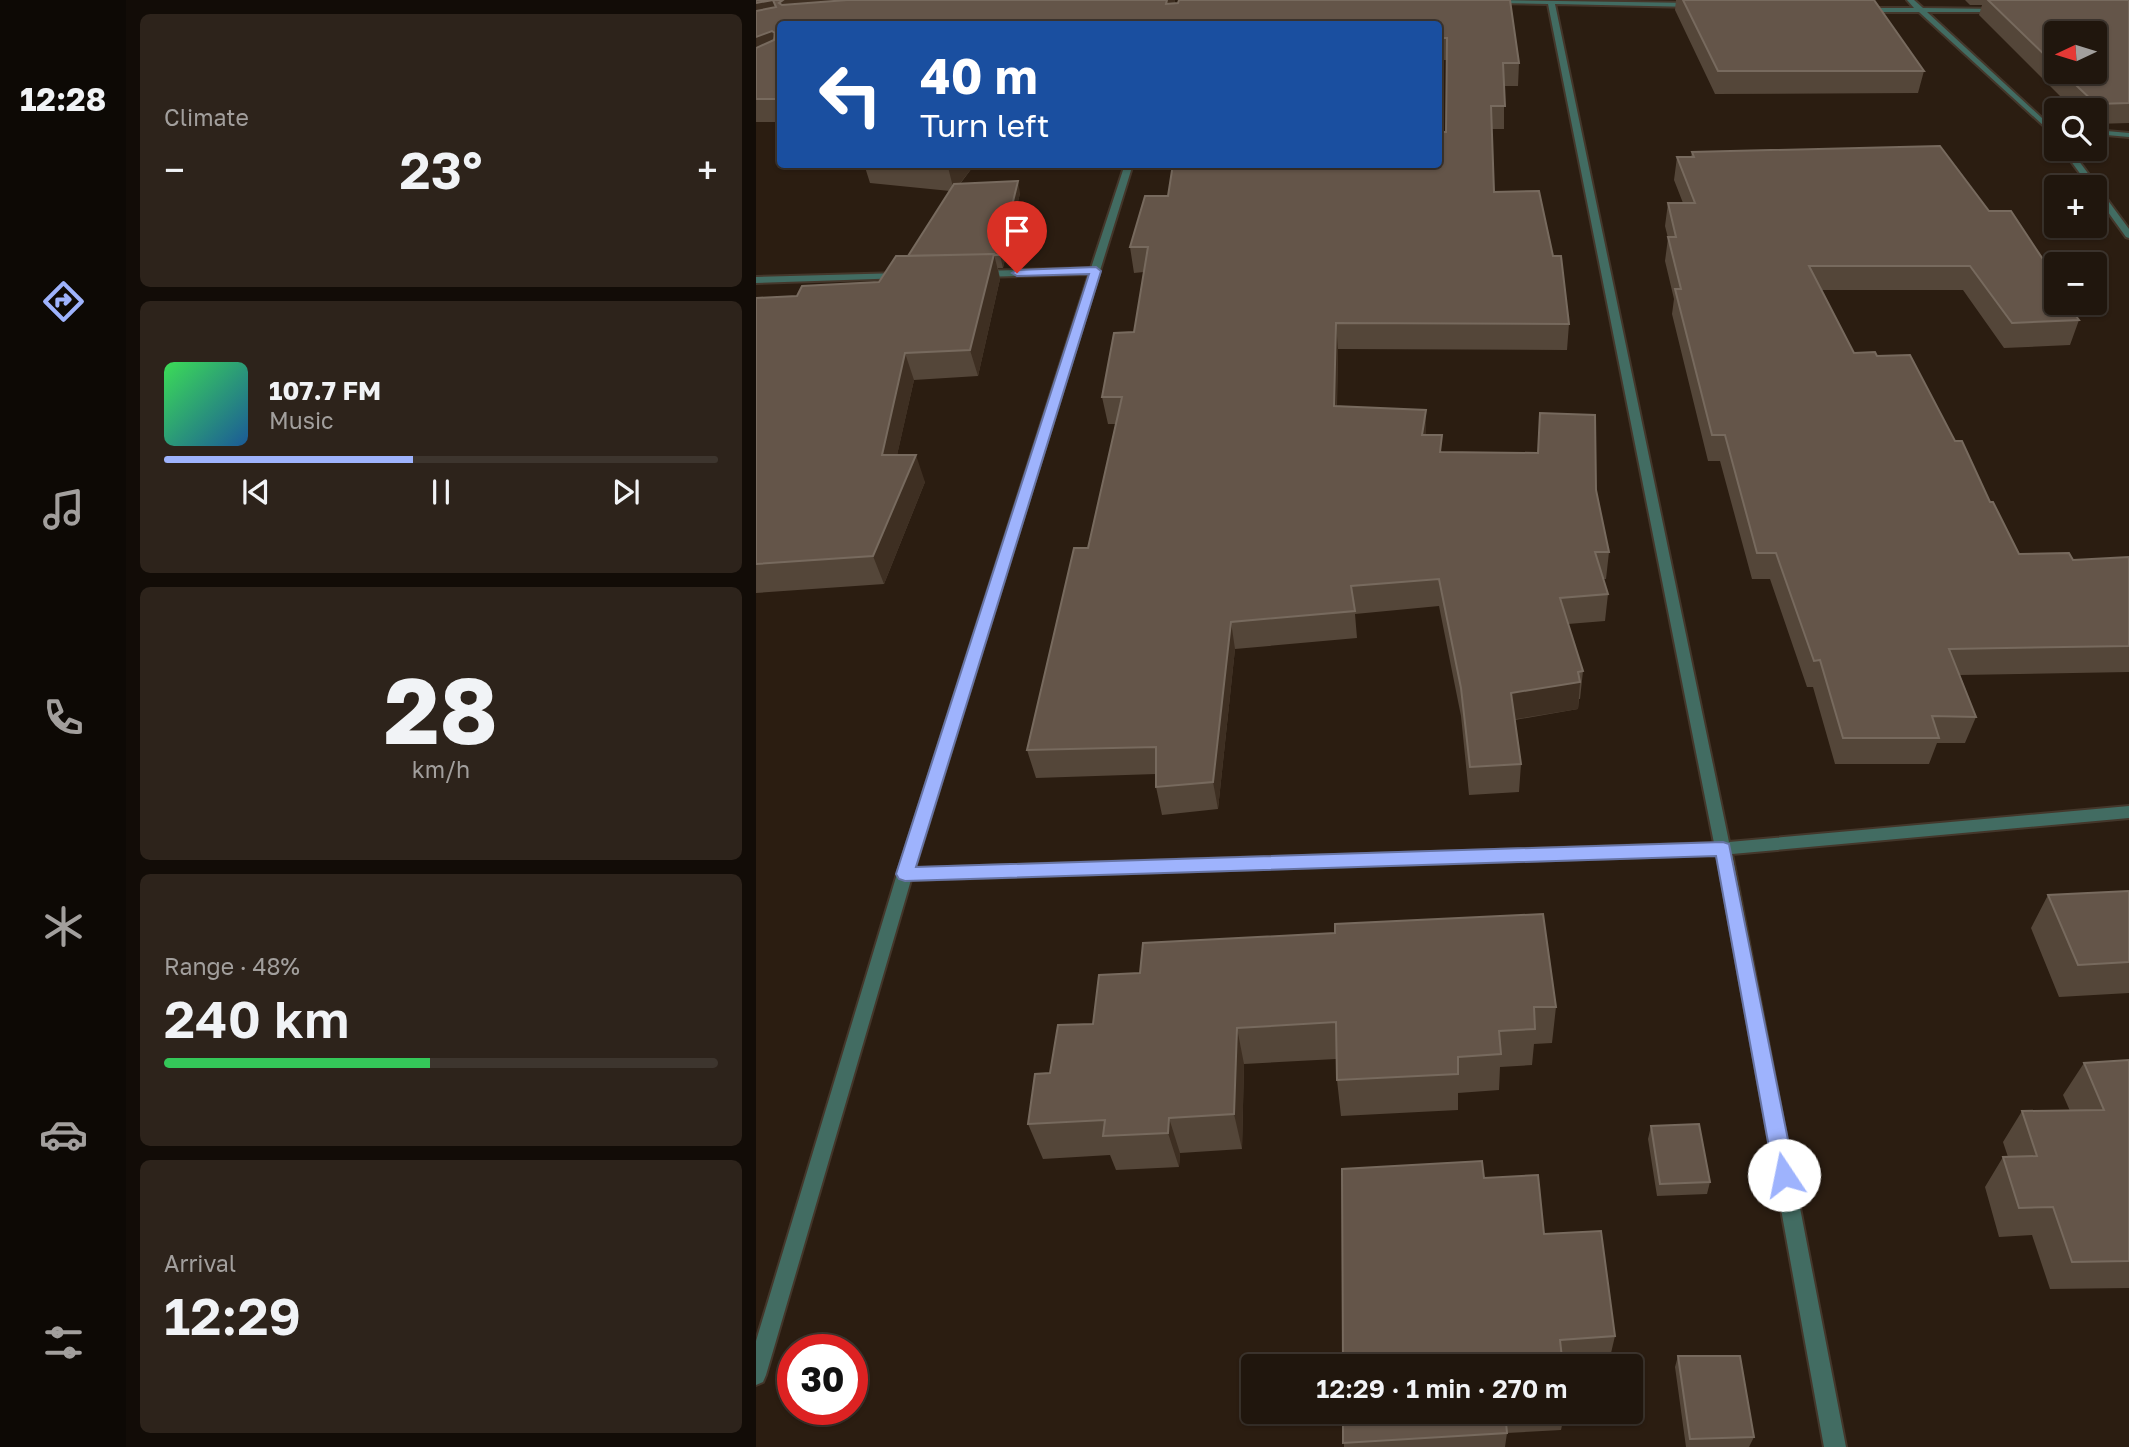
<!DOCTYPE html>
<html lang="en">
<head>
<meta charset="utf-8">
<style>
	body { margin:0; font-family:"Golos Text",sans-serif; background:#2d231b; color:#f1f3f6; height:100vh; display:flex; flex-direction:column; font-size:26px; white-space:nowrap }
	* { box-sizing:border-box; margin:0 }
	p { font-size:23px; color:#a29f9d }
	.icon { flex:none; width:38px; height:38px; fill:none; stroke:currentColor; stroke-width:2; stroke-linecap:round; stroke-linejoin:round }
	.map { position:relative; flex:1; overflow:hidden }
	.details { display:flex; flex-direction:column; gap:14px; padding:14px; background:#120c07; width:630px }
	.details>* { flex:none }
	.guide { position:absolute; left:21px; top:21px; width:665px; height:147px; border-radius:7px; box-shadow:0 2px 5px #0004,0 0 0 2px #3d352e; background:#1a4fa0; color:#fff; overflow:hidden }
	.needle { width:46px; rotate:266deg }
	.buttons { position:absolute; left:1288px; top:21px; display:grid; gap:14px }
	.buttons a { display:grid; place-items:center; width:63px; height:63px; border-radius:7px; background:#20160d; box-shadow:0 2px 5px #0004,0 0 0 2px #3d352e; font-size:35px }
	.speed { position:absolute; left:21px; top:1334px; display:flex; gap:14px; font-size:35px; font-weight:700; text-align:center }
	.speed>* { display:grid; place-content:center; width:91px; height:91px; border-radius:50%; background:#20160d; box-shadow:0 2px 5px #0004,0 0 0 2px #3d352e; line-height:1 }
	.speed .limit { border:10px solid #d22; background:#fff; color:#111 }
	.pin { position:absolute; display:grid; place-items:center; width:60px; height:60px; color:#fff; margin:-72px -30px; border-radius:50% 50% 50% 0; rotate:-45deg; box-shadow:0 0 7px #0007 }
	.pin .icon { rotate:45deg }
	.me { position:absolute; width:77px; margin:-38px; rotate:349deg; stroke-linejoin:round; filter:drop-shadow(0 0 5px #0008) }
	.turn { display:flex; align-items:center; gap:24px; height:147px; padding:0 28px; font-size:32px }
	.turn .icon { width:91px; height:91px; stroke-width:2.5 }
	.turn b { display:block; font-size:49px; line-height:60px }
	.big { font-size:52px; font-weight:600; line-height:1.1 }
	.details .tile { flex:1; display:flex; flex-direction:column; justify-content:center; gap:10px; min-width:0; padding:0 24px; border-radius:10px; background:#2d231b }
	.details .dial { align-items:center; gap:0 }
	.dial b { font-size:91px; line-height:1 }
	.song { display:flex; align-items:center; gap:21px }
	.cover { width:84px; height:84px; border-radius:10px; background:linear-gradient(135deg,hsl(130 70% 55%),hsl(210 70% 35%)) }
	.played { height:7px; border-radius:4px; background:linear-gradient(90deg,#9eb3fd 45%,#3d352e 45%) }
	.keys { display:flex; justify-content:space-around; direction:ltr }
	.heat { display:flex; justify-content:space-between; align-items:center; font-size:38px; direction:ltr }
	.charge { height:10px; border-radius:5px; background:linear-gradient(90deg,#34c759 48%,#3d352e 0) }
	.trip { position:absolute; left:485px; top:1354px; width:402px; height:70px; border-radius:7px; background:#20160d; box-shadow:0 2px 5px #0004,0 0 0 2px #3d352e; font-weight:600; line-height:70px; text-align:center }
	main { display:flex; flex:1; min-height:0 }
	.dock { display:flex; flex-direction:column; width:126px; justify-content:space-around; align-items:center; background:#0d0905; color:#a29f9d }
	.dock .icon { width:49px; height:49px }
	.dock .selected { color:#9eb3fd }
	.dock b { font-size:32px; color:#f1f3f6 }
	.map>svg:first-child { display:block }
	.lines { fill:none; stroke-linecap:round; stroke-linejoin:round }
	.street-casing { stroke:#44372b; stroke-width:4 }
	.street { fill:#426c62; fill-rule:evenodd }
	.wall { fill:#544639; fill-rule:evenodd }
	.shaded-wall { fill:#3e2f22 }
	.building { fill:#645549; stroke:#776a5e; stroke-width:2 }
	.route { fill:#9eb3fd; stroke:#6774a4; stroke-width:2 }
</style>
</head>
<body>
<main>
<nav class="dock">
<b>12:28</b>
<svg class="icon selected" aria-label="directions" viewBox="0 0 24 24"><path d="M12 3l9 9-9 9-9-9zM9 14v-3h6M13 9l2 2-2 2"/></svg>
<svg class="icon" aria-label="music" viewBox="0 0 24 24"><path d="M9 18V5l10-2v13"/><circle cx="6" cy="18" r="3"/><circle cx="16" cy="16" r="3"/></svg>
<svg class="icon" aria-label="phone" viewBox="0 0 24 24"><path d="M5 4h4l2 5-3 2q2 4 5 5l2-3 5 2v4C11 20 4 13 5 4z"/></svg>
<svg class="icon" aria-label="climate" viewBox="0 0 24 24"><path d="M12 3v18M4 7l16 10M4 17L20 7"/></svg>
<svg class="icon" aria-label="car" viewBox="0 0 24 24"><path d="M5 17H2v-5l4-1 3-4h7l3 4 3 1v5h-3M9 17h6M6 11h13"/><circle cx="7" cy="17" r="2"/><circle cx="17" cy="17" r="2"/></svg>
<svg class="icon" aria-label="filters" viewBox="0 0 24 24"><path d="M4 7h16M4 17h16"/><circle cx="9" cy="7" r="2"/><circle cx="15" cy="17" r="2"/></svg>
</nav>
<section class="details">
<div class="tile"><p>Climate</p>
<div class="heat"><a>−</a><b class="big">23°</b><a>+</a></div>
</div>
<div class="tile">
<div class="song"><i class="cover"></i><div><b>107.7 FM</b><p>Music</p></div></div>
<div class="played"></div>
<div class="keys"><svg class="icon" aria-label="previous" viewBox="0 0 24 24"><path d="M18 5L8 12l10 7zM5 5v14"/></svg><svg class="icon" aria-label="pause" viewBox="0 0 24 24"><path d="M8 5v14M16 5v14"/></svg><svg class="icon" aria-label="next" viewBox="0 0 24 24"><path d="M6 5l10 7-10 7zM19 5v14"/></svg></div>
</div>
<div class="tile dial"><b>28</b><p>km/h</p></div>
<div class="tile"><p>Range · 48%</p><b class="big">240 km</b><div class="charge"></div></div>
<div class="tile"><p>Arrival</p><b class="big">12:29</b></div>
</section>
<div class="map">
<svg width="1373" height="1447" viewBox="0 0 1373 1447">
	<rect width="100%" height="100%" fill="#2b1d11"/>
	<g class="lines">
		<defs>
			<path id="street" d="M735,0L938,3L941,5L938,7L799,4L973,842L1373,806V818L976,854L1090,1447H1068L961,855L155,880L10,1375L7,1382L0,1385V1341L141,874L333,274L225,277L220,274L225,271L335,268L369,164H377L159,868L958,843L792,4L738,3Z
				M1151,0H1158L1167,8L1244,9L1242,12H1171L1300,131V137L1163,12H1109L1106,10L1109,8H1158Z
				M1339,130L1373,133V137L1339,134Z
				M1306,149H1314L1373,229V238L1370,237L1339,194V187H1334Z
				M146,273L151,276L149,278L0,283V277Z"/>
		</defs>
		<use href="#street" class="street-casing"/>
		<use href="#street" class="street"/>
	</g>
	<path class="wall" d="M0,0H419L418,4L754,0L763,63L762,86H748V129H736L738,192L813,324L811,350L582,349L581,406L670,410V435L686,452L840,490L853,552L850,579H847L852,594L849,621L812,624L827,671L824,699H823L822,709L759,720L765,764L763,792L713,795L705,716L683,606L599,614L601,638L479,649L462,809L406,815L400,787V774L280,778L271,750L332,548L360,424H352L346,397L378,332L388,272L378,273L374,247L412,196L690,132L691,60H682V24H24V122H0Z
		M915,0H1118L1168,71L1162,93L959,94L919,10L920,0Z
		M1209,0H1373V123L1339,124V110H1318L1223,15L1226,5H1214ZM1300,33L1339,72H1300Z
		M936,152L1233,211L1320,309L1318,314L1323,320L1314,345L1248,348L1207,290H1065L1098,353L1121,356L1199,441L1263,554L1317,560L1373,557V672L1204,675L1220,717L1209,743H1181L1173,764H1079L1057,687H1051L1014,579H996L964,461H952L916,314L918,299L909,261L912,238L909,226L912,203H927L918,180L921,157H935Z
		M108,164H219L204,184L264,193L247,268H242L244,279L222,376L158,380L141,455L169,482L128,584L0,593V298L41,296L123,282L152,256L194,191L114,183Z
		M1373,891V993L1303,997L1275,928L1292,895Z
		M800,1007L796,1043L778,1044L776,1065L744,1067L743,1090L702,1093V1110L585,1116L581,1080L580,1059L488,1064L486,1149L424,1153L423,1167L360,1170L354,1155L287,1159L272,1124L294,1073L302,1025Z
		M1373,1060V1288L1294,1289L1276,1235L1243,1237L1229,1187L1247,1157H1252L1247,1142L1266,1111H1314L1307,1095L1328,1063Z
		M895,1126L954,1182L951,1194L901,1196L892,1139Z
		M788,1234L859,1336L852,1366L587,1367Z
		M922,1356L998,1437L993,1447H930L919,1367Z
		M587,1412H809L805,1430L751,1433L749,1447H588Z"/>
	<path class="shaded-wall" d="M17,0L24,21L0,25V3Z
		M26,0H126L33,21L23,3Z
		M411,0H419L413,24L410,4Z
		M16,31L23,53L0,62V37Z
		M194,164H219L198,191L192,167Z
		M262,181L264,193L247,268L244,255Z
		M238,254L244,279L222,376L214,350Z
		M580,323L582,349L580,432L578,406Z
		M149,353L158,380L135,482L126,455Z
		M670,410V437L666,435Z
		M160,455L169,482L128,584L117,556Z
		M475,622L479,649L462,809L457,782Z
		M824,682L822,709L754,720L755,693Z
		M481,1028L488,1064L486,1149L478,1114Z
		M413,1118L424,1153L423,1167L412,1133Z"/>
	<path class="building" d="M0,0H27L23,3L26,5L91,0H411L410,4L422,3L423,0H754L763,63H747L749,106H735L738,192L783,191L797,256H805L813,324L580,323L578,406L670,410L666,435H686L684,452L782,453L784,413L839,415L840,490L853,552H839L852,594L804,598L827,671L822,672L824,682L755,693L765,764L714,767L705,688L683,579L595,586L599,611L475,622L457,782L400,787V747L271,750L318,548H332L366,397H346L358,333L378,332L392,247H374L389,196H412L417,164H682V132H690L691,38H682V24H386L347,23V24H24V99H0V48L18,40L19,33L16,31L0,37V11L20,7L17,0L0,3Z
		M927,0H1118L1168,71H962Z
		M1232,0H1373V103L1340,104L1306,72H1339V33H1300V66Z
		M1184,146L1233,211H1255L1300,279V303H1316L1320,309H1315L1323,320L1256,323L1214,266H1053L1098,353L1119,352L1121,356L1154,355L1199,441H1206L1234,502H1237L1263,554L1313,553L1317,560L1373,557V646L1193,649L1220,717L1176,716L1183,738H1087L1064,660L1058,661L1020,553H1001L969,435H956L919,289H925L912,237H920L912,203H939L921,157H938L936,152Z
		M166,164H194L192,167Z
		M262,181L244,255H238V254L152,256L198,184Z
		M238,254L214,350L149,353L126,455H160L117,556L0,564V298L41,296L46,286L123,282L140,256Z
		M1373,891V962L1322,965L1292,895Z
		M787,914L800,1007H778L779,1029L743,1031L745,1054L702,1057V1074L581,1080L580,1022L481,1028L478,1114L413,1118L412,1133L347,1136L349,1120L272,1124L279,1074L294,1073L302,1025L337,1024L343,975L384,973L387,943L579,933V924Z
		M1373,1060V1261L1316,1262L1297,1207L1263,1208L1247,1157L1281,1156L1266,1111L1348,1110L1328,1063Z
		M943,1124L954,1182L904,1184L895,1126Z
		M726,1161L728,1178L782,1175L788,1234L845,1231L859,1336L804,1340L807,1367H587L586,1169Z
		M922,1356H984L998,1437L934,1439Z
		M587,1412H749L751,1433L587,1443Z"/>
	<path class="route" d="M340,267L345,271L160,867L967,842L973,844L1039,1175L1036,1182L1028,1185L1021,1182L1018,1175L960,856L149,881L143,879L140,874L333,274L261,276L256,273L261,270Z"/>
</svg>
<div class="buttons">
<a><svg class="needle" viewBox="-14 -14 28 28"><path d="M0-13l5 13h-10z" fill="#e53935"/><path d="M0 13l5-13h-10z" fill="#a29f9d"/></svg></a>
<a><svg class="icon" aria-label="search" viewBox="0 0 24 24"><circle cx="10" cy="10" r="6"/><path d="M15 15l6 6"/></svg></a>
<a>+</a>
<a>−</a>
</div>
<div class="speed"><div class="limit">30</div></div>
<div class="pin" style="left:261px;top:273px;background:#d93025"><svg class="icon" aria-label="arrive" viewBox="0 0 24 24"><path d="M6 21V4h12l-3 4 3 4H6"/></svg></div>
<svg class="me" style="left:1028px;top:1175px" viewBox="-20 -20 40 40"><circle r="19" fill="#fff"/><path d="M0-13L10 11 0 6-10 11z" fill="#9eb3fd"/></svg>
<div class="trip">12:29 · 1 min · 270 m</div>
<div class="guide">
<div class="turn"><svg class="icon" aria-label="left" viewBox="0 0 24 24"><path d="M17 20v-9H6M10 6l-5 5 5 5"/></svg><div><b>40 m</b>Turn left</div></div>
</div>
</div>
</main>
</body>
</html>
